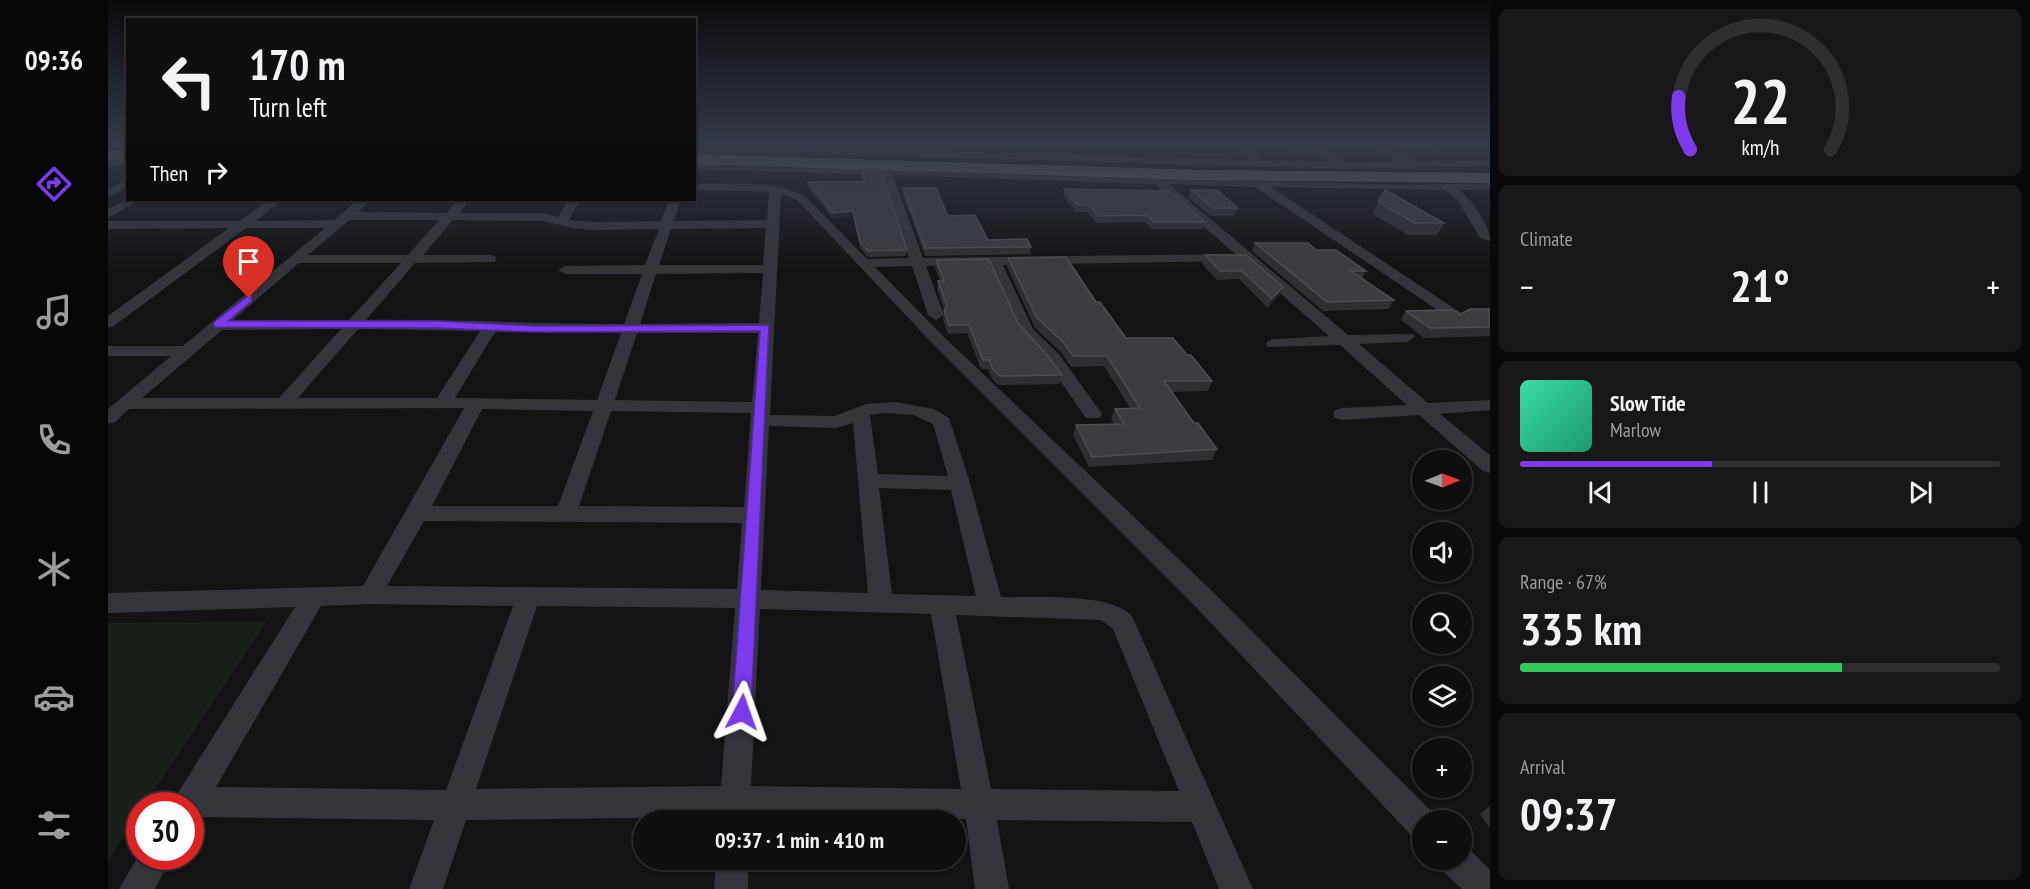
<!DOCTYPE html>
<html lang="en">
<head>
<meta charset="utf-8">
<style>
	body { margin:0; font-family:"PT Sans Narrow",sans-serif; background:#171719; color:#f1f3f6; height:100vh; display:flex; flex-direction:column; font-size:22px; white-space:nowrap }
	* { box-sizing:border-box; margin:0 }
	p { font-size:20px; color:#9b9c9f }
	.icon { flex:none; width:33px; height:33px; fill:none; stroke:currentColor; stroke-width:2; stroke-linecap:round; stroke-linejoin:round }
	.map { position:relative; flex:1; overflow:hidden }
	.drawer { display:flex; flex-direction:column; gap:9px; padding:9px; background:#080809; width:540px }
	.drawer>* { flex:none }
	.guide { position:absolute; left:18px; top:18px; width:570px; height:183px; border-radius:0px; box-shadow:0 2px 4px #0004,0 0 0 2px #2e2e30; background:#0e0e10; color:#f1f3f6; overflow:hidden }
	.needle { width:39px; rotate:89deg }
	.tools { position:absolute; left:1304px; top:450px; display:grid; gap:12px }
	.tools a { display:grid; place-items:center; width:60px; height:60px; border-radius:50%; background:#0e0e10; box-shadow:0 2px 4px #0004,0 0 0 2px #2e2e30; font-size:30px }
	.speed { position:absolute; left:18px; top:792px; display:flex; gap:12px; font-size:30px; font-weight:700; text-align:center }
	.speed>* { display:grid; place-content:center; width:78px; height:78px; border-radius:50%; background:#0e0e10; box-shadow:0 2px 4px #0004,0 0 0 2px #2e2e30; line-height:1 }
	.speed .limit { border:9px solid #d22; background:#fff; color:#111 }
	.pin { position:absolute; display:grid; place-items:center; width:51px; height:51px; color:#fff; margin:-62px -26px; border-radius:50% 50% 50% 0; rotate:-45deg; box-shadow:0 0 6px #0007 }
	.pin .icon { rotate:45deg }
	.me { position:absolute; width:66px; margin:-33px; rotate:4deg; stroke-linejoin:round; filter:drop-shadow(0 0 4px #0008) }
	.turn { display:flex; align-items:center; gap:21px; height:126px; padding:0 24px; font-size:27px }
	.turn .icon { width:78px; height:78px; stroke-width:2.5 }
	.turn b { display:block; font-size:42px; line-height:51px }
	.then { display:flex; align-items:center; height:57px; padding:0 24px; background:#0003; gap:12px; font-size:22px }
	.big { font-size:45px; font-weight:700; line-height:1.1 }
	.drawer .card { flex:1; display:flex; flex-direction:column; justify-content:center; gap:9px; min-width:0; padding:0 21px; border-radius:9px; background:#171719 }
	.drawer .dial { align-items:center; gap:0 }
	.dial svg { height:156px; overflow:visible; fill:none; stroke:#2e2e30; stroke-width:7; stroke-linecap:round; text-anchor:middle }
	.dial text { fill:#f1f3f6; stroke:none }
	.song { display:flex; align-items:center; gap:18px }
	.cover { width:72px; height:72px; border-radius:9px; background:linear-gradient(135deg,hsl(160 70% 55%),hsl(160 70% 35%)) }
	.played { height:6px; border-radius:3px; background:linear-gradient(90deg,#7c3aed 40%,#2e2e30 40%) }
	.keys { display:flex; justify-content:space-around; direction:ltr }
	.heat { display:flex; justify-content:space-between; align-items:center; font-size:33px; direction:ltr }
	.charge { height:9px; border-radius:4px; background:linear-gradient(90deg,#34c759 67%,#2e2e30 0) }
	.trip { position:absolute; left:525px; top:810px; width:333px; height:60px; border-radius:30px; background:#0e0e10; box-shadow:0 2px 4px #0004,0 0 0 2px #2e2e30; font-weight:700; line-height:60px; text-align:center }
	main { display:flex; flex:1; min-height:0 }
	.dock { display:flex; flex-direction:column; width:108px; justify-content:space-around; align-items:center; background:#060606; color:#9b9c9f }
	.dock .icon { width:42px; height:42px }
	.dock .active { color:#7c3aed }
	.dock b { font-size:27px; color:#f1f3f6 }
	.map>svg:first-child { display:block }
	.green { fill:#19201a }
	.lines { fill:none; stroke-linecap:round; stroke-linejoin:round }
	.minor { fill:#34353a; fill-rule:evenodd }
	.highway { fill:#60646b; fill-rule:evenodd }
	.wall { fill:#2f2f33 }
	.shaded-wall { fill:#1e1e21 }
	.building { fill:#3b3d41; stroke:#4c4e53; stroke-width:1.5 }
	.route { fill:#7c3aed; stroke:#51269a; stroke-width:1.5 }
</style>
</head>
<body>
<main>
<nav class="dock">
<b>09:36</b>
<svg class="icon active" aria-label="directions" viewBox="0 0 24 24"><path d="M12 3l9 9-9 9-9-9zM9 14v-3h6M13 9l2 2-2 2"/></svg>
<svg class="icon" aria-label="music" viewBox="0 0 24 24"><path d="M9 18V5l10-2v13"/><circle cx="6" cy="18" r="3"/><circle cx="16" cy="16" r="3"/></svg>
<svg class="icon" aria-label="phone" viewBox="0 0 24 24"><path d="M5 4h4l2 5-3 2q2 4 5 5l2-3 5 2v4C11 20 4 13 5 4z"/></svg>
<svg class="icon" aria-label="climate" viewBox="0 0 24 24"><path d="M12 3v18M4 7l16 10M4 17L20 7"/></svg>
<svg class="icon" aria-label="car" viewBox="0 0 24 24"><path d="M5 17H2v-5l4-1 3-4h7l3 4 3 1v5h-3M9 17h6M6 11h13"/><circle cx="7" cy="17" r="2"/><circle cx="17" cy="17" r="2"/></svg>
<svg class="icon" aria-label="filters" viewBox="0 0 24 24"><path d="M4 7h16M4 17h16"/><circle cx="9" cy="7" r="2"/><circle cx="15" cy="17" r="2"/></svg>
</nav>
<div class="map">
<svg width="1382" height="889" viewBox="0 0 1382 889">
	<rect width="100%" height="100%" fill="#131315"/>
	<path class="green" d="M158,622L36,805L32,806L31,813L0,861V623Z"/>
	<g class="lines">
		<path class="minor" d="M1135,143H1145L1153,160L1222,162L1207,153L1185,149L1182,143L1214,149L1238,163L1291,162L1264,148V144L1269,143L1307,161L1382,160V166L1236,169L586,150V144L1142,160Z
			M20,159V165L0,166V160Z
			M586,163L1295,185L1382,183V189L1351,190C1364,200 1382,224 1382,241L1372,238L1350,201L1337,190L1163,187L1353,313L1356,316L1348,321L1343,319L1147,187L1061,184L1240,335L1305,334L1307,337L1299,342L1251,344L1320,403L1382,400V410L1332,414L1382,455V473L1375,471L1311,415L1234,420L1227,418L1225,414L1227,410L1234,408L1299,405L1232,345L1160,347L1158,344L1160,341L1166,339L1221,336L1047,184L785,175L815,258L1126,254L1128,257L1126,260L1121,261L895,265L925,329L951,354L994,414L992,418H978L939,362L910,331L881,265L818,266L836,315L828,320L820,315L804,266L767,267L836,337L1101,588L1325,813L1328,820H1314V840L1303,835L1083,602L824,343L689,200L673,194L662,415L727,416L758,404L787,402L826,409L841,418L862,483L893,597C926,598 1002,592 1024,616L1145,889H1111L1084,822L889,820L901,889H867L858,819L642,816L641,820H611V817L358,820L335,889H301L326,820L90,817L82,820V806H65L71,791L187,607L0,613V593L255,586L356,408L21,409L7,422L0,424V409L63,356H0V346H75L217,228H138L6,326L0,328V316L121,228L0,229V221H132L161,200H174L148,221L226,220L250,200H263L250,212L338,213L350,200H362L351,213H436L450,217L460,200H472L461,220L486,222L553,221L561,200H573L566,221L659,220L661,192L586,190V184C623,184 664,179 697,196L759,259L801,258L774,175L586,169ZM241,220H331L300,255H200ZM345,220L436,221L464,228L486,230L551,229L537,265L457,266L450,270L457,274H534L516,324C430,324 344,319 258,320L307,263L387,262L389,259L387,256L382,255H315ZM658,228L655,265H551L563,229ZM191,263H293L241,320H125ZM655,273L651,323L532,324L548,274ZM233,329L171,398H34L114,330ZM250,329L372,331L329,398H190ZM387,332L513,333L489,400L347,398ZM529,333H650L644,402L507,400ZM374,409L485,411L450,506H324ZM503,411L643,413L636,507L471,506ZM776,413L806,415L825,424L840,476L770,474L762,415ZM745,423L760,593L653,590L661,426L728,428ZM771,488L843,490L868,596L784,594ZM316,521L634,523L629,589L279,586ZM262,604L405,606L338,790L108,787L213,606ZM429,606L627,608L613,786L368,789ZM652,609L823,614L853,789L643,786ZM848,615L993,620L1005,629L1071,791L883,789Z
			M20,180V188L0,197V189Z
			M20,199L32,200L0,218V209Z
			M1353,846L1360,848L1382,870V889H1354L1336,872L1332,860H1353Z
			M32,853V856H64L47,889H11Z
			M608,860H640V889H606Z"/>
		<path class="highway" d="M0,150H20V159L0,160Z
			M586,154L1092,170L1382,173V183L1092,180L586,164Z"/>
	</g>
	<path class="wall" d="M895,143H960L959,147H895Z
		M1195,143H1214L1213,146Z
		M1223,143H1265V145L1262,149Z
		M1274,143H1317L1326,148L1324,153L1294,152Z
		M754,171L799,250L798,256L760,257L752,248L745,216L725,219L700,188V182H755L754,177Z
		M795,188L880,240L923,247L922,254L817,256L795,195Z
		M956,189L1097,222L1095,229H1044L1037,222L988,223L979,212H967L955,196Z
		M1083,190L1130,208L1127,216H1102L1080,197Z
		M1270,202L1336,223L1329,235H1300L1264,214Z
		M1147,243L1208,250L1258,271L1254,278L1286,300L1281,309L1215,311L1144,251Z
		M1097,255L1175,287L1171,296L1160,308L1131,279L1109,280L1094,264Z
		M900,258L988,302L1018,338L1079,355L1104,381L1100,391L1063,392L1086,423L1109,449L1104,460L981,467L965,435L968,425L1006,424L1003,419L1007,409L1022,408L996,366L963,367L953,352L927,328L899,267Z
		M828,260L910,323L954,375L952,384L890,385L884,379L880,369H873L859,333L840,334L835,319L836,309L829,289L830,281H832L827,268Z
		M1382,309V336L1316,338L1293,320L1298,311L1353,314Z
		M1382,806V828L1372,814Z"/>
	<path class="shaded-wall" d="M745,211V216L725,219V213Z
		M1175,287L1171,296L1160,308L1164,299Z"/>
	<path class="building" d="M1286,143H1317L1326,148H1297Z
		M754,171L773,172L799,250L760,251L752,242L745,211L725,213L700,182H757Z
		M795,188H828L840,216L867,215L880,240L919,239L923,247L817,248Z
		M956,189L1061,191L1097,222H1046L1039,215L990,216L981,205H969Z
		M1083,190H1109L1130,208H1105Z
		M1277,190L1336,223H1306L1270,202Z
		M1147,243H1200L1208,250H1228L1258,271H1243L1286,300L1219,302Z
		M1097,255H1138L1175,287L1164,299L1134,271H1112Z
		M958,257L988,302H992L1018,338H1065L1079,355H1083L1104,381H1056L1086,423H1090L1109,449L984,457L968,425L1016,424L1007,409L1032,408L999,356H965L955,342L929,318L900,258Z
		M881,259L910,323L939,355L954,375L892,376L885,370L881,360H875L861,325H841L836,310L839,306L830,281H836L828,260Z
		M1362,309H1382V327L1322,328L1298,311L1344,310L1353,314Z"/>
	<linearGradient id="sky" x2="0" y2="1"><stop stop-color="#0a0a0c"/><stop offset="0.53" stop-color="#333946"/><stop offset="1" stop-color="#333946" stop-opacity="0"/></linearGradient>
	<rect width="1382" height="268" fill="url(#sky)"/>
	<path class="route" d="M141,295L144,296V301L120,321H329L427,326L661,325L643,712L641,718L634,720L627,718L624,712L652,331L427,332L329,328L106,327V322Z"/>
</svg>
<div class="tools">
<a><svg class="needle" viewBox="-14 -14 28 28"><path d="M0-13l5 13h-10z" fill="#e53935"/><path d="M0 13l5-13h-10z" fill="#9b9c9f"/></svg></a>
<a><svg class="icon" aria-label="sound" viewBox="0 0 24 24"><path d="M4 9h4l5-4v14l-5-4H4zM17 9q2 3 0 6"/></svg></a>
<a><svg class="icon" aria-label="search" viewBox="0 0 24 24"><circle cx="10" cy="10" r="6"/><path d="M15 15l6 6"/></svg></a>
<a><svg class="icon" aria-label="layers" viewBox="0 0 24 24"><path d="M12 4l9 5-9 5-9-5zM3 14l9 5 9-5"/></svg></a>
<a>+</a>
<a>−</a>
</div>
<div class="speed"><div class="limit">30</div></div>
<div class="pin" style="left:141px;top:298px;background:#d93025"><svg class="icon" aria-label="arrive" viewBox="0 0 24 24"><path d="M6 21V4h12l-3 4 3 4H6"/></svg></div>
<svg class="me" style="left:634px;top:712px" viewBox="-20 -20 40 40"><path d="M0-17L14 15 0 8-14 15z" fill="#7c3aed" stroke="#fff" stroke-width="4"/></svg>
<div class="trip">09:37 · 1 min · 410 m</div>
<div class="guide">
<div class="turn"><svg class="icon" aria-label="left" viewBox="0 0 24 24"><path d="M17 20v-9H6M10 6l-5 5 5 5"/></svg><div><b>170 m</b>Turn left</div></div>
<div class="then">Then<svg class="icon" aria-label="right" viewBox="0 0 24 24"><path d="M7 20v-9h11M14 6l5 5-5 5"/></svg></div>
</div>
</div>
<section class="drawer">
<div class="card dial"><svg viewBox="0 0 100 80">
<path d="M14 69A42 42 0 1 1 86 69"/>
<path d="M14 69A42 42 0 0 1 8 42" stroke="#7c3aed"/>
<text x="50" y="56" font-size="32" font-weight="700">22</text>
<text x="50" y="72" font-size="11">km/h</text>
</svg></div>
<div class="card"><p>Climate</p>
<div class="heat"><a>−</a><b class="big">21°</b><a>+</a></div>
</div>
<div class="card">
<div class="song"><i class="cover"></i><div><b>Slow Tide</b><p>Marlow</p></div></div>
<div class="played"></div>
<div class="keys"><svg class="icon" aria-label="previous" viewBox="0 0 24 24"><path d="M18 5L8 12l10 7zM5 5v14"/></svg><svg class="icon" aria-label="pause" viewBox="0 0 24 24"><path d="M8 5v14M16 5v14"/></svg><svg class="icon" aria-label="next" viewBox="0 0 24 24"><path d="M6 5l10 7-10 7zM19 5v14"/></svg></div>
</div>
<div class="card"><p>Range · 67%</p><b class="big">335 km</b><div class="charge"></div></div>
<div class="card"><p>Arrival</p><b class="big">09:37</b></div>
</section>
</main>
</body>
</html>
